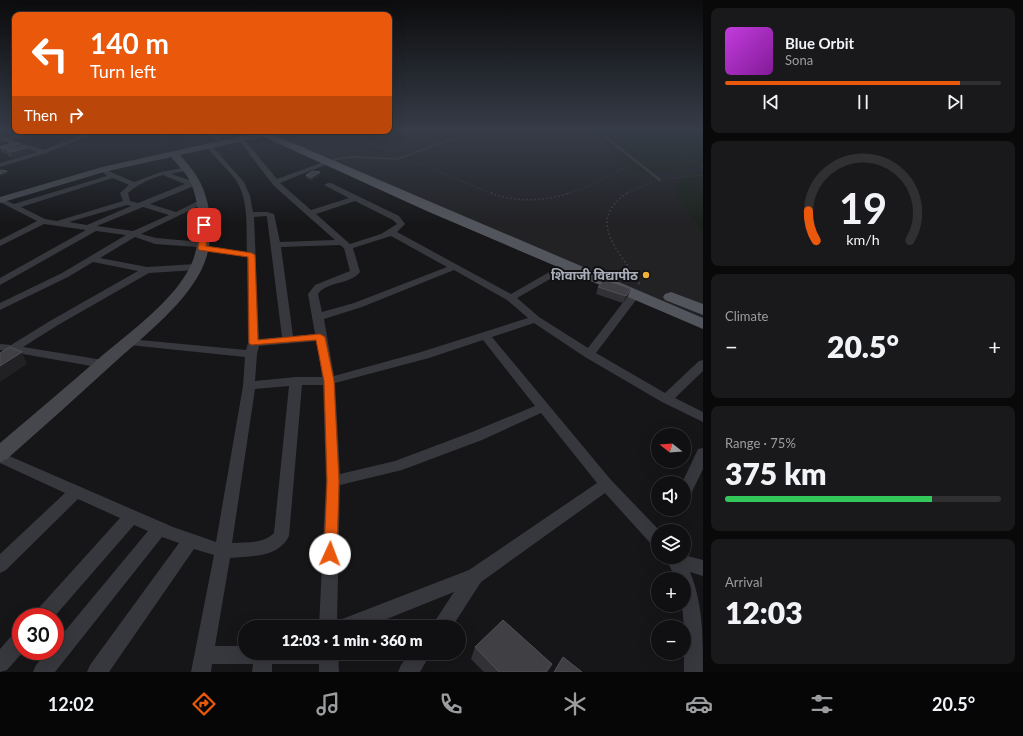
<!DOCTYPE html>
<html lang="en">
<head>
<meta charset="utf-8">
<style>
	body { margin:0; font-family:Lato,"Noto Sans Devanagari",sans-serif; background:#19191b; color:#f1f3f6; height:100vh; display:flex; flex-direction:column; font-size:15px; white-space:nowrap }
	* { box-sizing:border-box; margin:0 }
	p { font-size:13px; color:#9c9d9f }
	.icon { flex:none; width:22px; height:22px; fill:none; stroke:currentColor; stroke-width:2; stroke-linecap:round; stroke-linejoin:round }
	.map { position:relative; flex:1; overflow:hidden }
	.details { display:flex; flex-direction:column; gap:8px; padding:8px; background:#09090a; width:320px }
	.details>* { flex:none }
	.hud { position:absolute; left:12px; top:12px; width:380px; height:122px; border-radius:8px; box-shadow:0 4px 16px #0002,0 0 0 1px #303032; background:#ea580c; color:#fff; overflow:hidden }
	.needle { width:26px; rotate:287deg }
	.buttons { position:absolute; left:651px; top:428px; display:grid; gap:8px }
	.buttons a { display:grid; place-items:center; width:40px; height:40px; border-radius:50%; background:#101012; box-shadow:0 4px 16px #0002,0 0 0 1px #303032; font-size:20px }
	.speed { position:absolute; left:12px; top:608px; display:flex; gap:8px; font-size:20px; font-weight:700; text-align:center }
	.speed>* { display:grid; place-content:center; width:52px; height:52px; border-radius:50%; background:#101012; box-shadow:0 4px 16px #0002,0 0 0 1px #303032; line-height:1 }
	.speed .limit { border:6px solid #d22; background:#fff; color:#111 }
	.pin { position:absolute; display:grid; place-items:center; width:34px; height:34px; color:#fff; margin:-17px; border-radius:8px; box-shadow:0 2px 6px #0006 }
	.me { position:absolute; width:44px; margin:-22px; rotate:2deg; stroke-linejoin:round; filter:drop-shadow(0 0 3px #0008) }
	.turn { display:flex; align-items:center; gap:14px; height:84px; padding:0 12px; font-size:18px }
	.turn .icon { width:52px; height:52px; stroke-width:2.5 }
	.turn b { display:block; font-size:28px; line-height:34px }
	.then { display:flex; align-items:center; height:38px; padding:0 12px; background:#0003; gap:8px; font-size:15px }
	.big { font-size:30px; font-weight:800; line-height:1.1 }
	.details .card { flex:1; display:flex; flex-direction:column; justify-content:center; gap:6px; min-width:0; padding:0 14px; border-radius:8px; background:#19191b }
	.details .dial { align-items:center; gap:0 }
	.dial svg { height:104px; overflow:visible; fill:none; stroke:#303032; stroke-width:7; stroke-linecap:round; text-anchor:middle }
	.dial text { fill:#f1f3f6; stroke:none }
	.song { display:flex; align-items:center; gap:12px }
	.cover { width:48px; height:48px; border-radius:6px; background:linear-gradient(135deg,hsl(290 70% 55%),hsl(290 70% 35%)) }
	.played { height:4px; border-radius:2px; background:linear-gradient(90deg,#ea580c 85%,#303032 85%) }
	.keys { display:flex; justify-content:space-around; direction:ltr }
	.heat { display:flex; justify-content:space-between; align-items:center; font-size:22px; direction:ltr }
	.charge { height:6px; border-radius:3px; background:linear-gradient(90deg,#34c759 75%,#303032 0) }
	.trip { position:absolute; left:238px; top:620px; width:228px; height:40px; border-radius:20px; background:#101012; box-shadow:0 4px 16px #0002,0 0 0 1px #303032; font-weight:800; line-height:40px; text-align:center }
	.tabs { display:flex; height:64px; justify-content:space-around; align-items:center; background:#060607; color:#9c9d9f }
	.tabs .icon { width:28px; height:28px }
	.tabs .current { color:#ea580c }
	.tabs b { font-size:18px; color:#f1f3f6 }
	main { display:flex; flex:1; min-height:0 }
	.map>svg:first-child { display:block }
	.built { fill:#222225 }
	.green { fill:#1c231d }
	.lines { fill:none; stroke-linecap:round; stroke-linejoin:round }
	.path-far2 { stroke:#3d3f44; stroke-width:1; stroke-dasharray:1 2; stroke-linecap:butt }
	.path-far1 { stroke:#3d3f44; stroke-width:1.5; stroke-dasharray:1.5 2.5; stroke-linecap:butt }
	.path { stroke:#3d3f44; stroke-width:2; stroke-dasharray:2 3; stroke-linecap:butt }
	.lane { fill:#37383d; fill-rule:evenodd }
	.street { fill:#37383d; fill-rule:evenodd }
	.secondary { fill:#45474d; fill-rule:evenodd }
	.primary { fill:#53555c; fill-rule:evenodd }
	.wall { fill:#323236 }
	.shaded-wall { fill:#212124 }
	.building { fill:#3f3f44; stroke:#4f5156 }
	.route { fill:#ea580c; stroke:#983908 }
	.poi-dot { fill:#f2b134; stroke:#111113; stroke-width:1.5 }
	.labels { text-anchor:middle; stroke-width:4; stroke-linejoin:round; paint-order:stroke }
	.poi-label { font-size:13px; font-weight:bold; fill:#a8adb8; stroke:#111113; text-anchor:end }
</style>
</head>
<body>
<main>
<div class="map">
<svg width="703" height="672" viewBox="0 0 703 672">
	<rect width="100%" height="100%" fill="#161618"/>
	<path class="built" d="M703,130V324L269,135L280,131Z"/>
	<path class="green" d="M586,130H703V166L642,174L627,166L601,140Z
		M703,172V233L674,191C681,179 689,173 703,172Z"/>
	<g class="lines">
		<path class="path-far2" d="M626,130C652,141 677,155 703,166
			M341,131L392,152
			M644,158L655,150L649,140L652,130
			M412,161L493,194
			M666,179L703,175
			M567,194L589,186L631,165
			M625,194L652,182"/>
		<path class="path-far1" d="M491,193C515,203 546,201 570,193
			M627,193C588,220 615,246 634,275"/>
		<path class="path" d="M633,274L640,285"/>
		<path class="lane" d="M475,130H480L397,160L353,158L337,160L328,163L326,162L336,158L353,156L397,158Z
			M598,130L661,179V181H659L595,130Z"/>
		<path class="street" d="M24,131H32L12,140L44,150L93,131H101L46,153L0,167V163L37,152L0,140V136L6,138Z
			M241,137L243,138L277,179L326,161H330V163L280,183L311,210L349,198L324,185L328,183H331L399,216L405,224L397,232L511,294L565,263H571L573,265L571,267L517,298L539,317L588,348L631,292H639L640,294L639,296L596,353L665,393L699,361L703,360V371L675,398L703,412V422L662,402L585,357L534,323L492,337L611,480L660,531H658V547L652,545L605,493L481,582L452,627H432L435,621L454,592L367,627H319L326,481L323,385H302L289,536C278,558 251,556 230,558L215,646H245V653H338L339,672H319V664H272V672H252L253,664H212L211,672H191L214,555L194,549L109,672H87L90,665L179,543L162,537L55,672H33L36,665L48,651H55V643L148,531L134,525L54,617H33L36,611L120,518L78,499L6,570L0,573V554L65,493L0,463V452L173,527L216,542L243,386L245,357L129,345L125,344L123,342L125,340L129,339L246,350L248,343L247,257L202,251L199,250L198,247L155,244L135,237L100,258L147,267L196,264L201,267L196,270L149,273L58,325L23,347L103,360L107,361L109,364L107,367L103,368L0,350V344L11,345L50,321L138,271L93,262L68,277L0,310V303L62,273L126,235L96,231L0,285V278L86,230L44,224L0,246V240L37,221L0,202V198L14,204L107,176L103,172L106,170L134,182L161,172L187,167L190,169L189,170L171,174L192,181L199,180V184L150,204L176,212L198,201H204L205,203L141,234L156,238L202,242L205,243L206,246L247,252C246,229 249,202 237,182C229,170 216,159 207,147L210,145L212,146L244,182L250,196L253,212H267L274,214L280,242L335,240L274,186L238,139ZM163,175L185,184L138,203L130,201L128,193C138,184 150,179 163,175ZM113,178L129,185L120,193L123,201L57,221L45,219L21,207ZM355,201L393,220L397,224L381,234L350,244L316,214ZM127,205L131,206L87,225L69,222ZM143,207L169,215L133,231L97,226ZM266,216L267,217L282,337L259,339L254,217ZM391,236L447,267L354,303L322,312L318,294C327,281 350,285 360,272L353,248ZM340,245L344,248L350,271L315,285L308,294L315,334L293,336L281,247ZM454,270L507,300L528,318L421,352L334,376L324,319L362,307ZM483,340L535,406L472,432L395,461L340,474L335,383L429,358ZM317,341L322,377H296L255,381L257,354L259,346ZM289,386L274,533C263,544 247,542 232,543L255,389ZM541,413L597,483L469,570L337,621L340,485L402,470L482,440Z
			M703,448V469L691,494L684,495V483H682L698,449Z
			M684,555L703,560V576L690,572C703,604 703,638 703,672H684V627L682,605H684V579H676L665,557H684Z
			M21,631V651H24L7,670L0,672V649L14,633Z
			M410,653H431L420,672H398L401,665Z"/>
		<path class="secondary" d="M259,132L262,133L263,135L262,137L180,155C187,163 195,172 200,182C212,205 214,240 204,264C189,301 144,336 115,362C79,395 43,427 7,459L0,462V443C35,413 70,384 104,354C133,330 175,299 191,265C202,241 201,205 190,181C185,172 178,165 171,157L104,172L0,203V197L102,167Z"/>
		<path class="primary" d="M267,132L703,318V329L429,212L264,137L262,135Z
			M671,292L703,304V315L665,300L663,297L665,294Z"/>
	</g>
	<path class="wall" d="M153,131H206L207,134L191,138L181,131L164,137L153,133Z
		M208,131H247V132L218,140L209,137Z
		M20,144V146L27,148L29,153L13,158L8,156L7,154L2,152L0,148V146Z
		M320,172V175L312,180L306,178V175Z
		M598,287L628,296L623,303L596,294Z
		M475,647L552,664L548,672H484L471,659Z"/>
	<path class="shaded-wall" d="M163,131H181L164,137Z
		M196,131H206L207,134L191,138L190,132Z
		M219,131H247V132L218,140L217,132Z
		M20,144L21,149L27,148L29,153L13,158L11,152L6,150L7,154L4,149Z
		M7,171L8,174L0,177V174Z
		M320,172V175L312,180V177Z
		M631,289L628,296L623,303L626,296Z
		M22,352L27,364L0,382V366Z
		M552,664L548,672H546Z"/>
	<path class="building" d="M15,142L20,144L4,149L0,147Z
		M22,146L27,148L11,152L6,150Z
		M0,170L7,171L0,174Z
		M313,171L320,172L312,177L306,175Z
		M604,280L623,286L631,289L626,296L598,287Z
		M10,347L22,352L0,366V353Z
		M503,620L552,664L546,672H499L475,647Z
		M563,657L582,672H554Z"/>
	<linearGradient id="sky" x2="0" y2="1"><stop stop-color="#0c0c0d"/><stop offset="0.58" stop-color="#363c48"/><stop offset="1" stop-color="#363c48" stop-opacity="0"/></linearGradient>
	<rect width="703" height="224" fill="url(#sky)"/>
	<path class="route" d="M202,223L208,225L206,246L252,253L255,255L258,340L320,334L325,337L334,381L339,481L337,554L335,558L330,560L326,558L324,554L327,481L324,381L316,340L251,345L249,343L248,257L199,250L198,248Z"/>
	<circle class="poi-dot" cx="646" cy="275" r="4"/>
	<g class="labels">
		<g class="poi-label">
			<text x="638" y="280">शिवाजी विद्यापीठ</text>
		</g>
	</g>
</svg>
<div class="buttons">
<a><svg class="needle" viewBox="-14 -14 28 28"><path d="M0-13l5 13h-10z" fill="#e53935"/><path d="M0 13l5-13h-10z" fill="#9c9d9f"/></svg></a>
<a><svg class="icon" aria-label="sound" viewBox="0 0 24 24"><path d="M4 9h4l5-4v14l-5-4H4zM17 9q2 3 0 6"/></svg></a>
<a><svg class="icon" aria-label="layers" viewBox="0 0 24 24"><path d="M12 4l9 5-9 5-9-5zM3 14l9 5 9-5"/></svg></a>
<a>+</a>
<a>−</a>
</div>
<div class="speed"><div class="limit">30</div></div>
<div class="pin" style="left:204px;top:225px;background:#d93025"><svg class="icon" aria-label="arrive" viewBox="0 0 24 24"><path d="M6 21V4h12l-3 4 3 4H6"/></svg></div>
<svg class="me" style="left:330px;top:554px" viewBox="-20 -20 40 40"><circle r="19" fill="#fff"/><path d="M0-13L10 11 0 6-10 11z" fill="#ea580c"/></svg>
<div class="trip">12:03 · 1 min · 360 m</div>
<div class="hud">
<div class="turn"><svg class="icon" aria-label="left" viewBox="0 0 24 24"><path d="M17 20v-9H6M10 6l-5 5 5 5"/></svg><div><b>140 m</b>Turn left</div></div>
<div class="then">Then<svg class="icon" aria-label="right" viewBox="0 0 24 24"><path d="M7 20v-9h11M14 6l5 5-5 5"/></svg></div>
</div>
</div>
<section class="details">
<div class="card">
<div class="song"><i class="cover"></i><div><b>Blue Orbit</b><p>Sona</p></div></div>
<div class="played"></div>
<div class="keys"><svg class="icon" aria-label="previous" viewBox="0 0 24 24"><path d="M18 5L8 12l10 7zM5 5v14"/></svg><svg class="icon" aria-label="pause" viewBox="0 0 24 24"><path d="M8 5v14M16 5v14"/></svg><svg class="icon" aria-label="next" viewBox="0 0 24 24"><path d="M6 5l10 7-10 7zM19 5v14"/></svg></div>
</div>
<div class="card dial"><svg viewBox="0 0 100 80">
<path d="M14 69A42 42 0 1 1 86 69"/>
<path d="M14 69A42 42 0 0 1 8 46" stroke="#ea580c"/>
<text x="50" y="56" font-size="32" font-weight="700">19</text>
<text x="50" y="72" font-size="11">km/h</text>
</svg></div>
<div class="card"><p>Climate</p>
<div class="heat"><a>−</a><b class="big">20.5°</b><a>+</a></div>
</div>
<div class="card"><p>Range · 75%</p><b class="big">375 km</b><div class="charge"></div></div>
<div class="card"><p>Arrival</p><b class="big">12:03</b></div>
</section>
</main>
<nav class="tabs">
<b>12:02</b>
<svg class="icon current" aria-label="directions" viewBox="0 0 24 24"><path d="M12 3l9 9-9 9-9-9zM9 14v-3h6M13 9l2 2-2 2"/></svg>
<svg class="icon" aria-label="music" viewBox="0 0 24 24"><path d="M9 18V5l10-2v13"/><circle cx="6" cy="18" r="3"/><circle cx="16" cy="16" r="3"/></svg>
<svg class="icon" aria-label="phone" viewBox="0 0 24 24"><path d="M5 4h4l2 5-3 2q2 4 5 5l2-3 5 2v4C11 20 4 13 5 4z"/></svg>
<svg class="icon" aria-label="climate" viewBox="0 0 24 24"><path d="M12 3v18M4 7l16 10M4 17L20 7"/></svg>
<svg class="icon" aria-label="car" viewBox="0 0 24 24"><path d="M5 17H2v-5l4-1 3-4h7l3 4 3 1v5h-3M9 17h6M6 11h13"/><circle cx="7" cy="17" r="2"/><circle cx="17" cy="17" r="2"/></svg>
<svg class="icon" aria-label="filters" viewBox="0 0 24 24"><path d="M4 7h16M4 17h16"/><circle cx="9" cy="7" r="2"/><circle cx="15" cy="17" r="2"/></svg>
<b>20.5°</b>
</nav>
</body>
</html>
